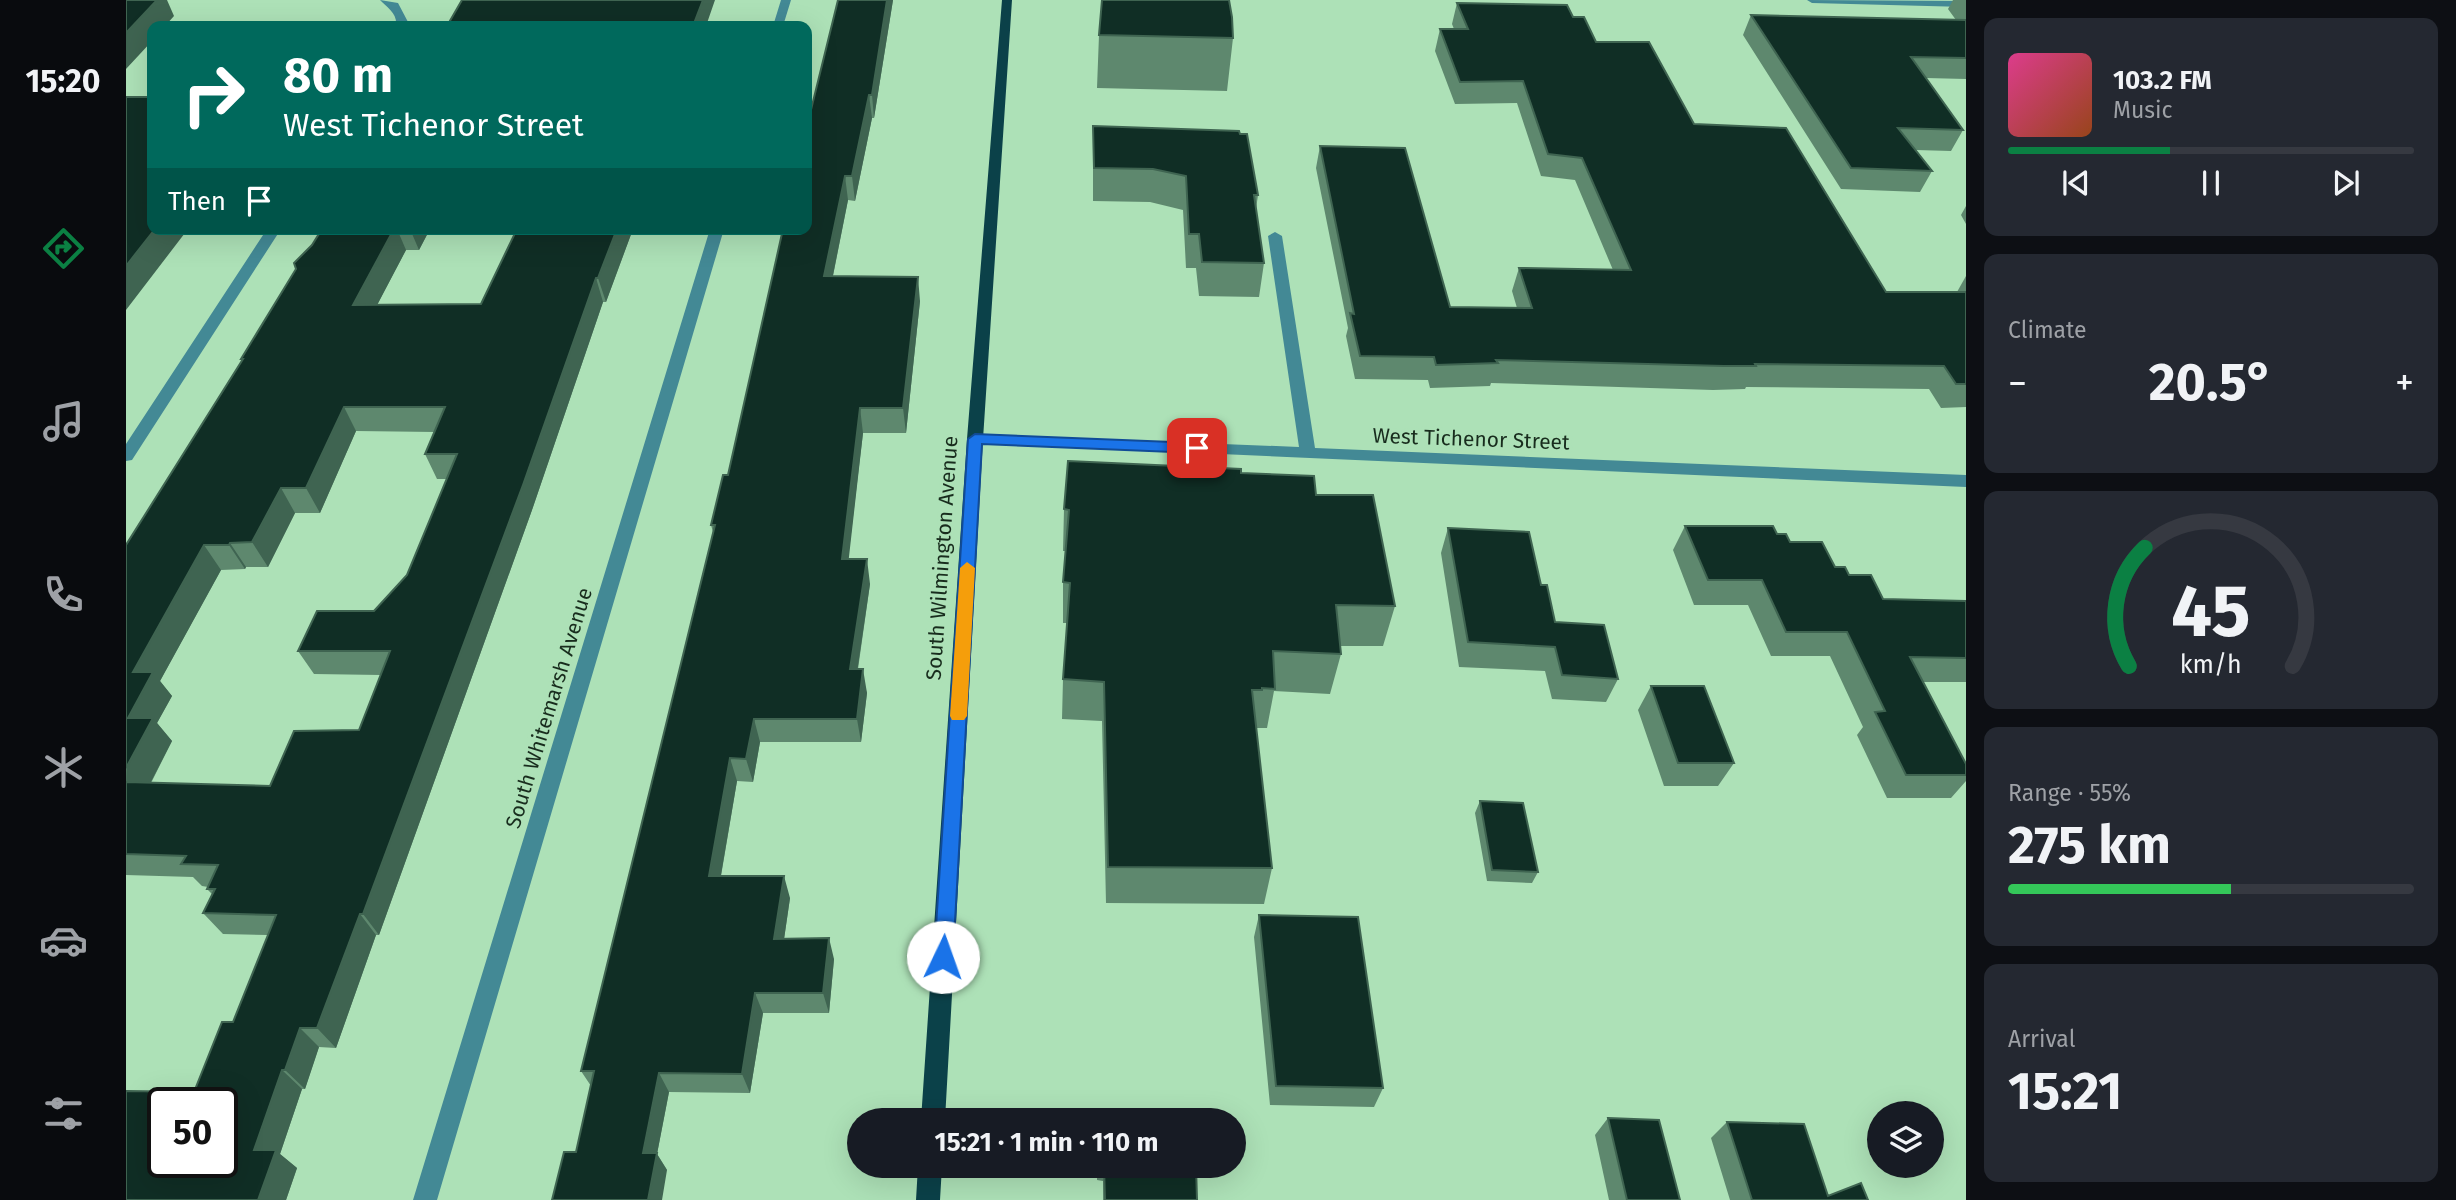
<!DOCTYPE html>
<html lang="en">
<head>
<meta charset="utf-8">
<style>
	body { margin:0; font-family:"Fira Sans",sans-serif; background:#242831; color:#f1f3f6; height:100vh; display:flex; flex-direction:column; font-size:26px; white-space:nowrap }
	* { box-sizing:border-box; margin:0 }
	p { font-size:23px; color:#9ea1a6 }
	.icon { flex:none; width:38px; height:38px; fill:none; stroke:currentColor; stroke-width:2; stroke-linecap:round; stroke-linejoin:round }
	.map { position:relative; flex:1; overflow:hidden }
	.panel { display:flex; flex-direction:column; gap:18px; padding:18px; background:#0d0f14; width:490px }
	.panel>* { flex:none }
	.guide { position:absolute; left:21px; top:21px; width:665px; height:214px; border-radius:14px; box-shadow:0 7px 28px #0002; background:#00695c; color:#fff; overflow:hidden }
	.controls { position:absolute; left:1741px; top:1101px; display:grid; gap:14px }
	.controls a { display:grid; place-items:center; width:77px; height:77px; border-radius:50%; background:#171b24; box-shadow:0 7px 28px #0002; font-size:35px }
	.speed { position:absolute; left:21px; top:1087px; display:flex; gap:14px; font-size:35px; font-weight:700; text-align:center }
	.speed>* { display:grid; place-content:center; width:91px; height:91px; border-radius:50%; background:#171b24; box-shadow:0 7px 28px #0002; line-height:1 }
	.speed .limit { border:4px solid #111; border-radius:10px; background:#fff; color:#111 }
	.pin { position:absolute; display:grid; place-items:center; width:60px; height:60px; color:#fff; margin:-30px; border-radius:14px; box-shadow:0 4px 10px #0006 }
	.me { position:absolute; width:77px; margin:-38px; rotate:3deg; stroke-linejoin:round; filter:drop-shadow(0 0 5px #0008) }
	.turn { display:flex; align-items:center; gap:24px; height:147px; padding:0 21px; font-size:32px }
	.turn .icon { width:91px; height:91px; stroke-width:2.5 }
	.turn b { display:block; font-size:49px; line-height:60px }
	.then { display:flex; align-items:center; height:66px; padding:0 21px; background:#0003; gap:14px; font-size:26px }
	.big { font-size:52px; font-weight:700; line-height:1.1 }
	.panel .tile { flex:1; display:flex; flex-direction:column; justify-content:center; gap:10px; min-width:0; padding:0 24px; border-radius:14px; background:#242831 }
	.panel .dial { align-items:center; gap:0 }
	.dial svg { height:182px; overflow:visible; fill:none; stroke:#363941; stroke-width:7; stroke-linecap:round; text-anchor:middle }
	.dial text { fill:#f1f3f6; stroke:none }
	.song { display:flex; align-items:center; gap:21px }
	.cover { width:84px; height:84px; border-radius:10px; background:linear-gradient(135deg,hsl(330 70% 55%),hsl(20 70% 35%)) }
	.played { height:7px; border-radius:4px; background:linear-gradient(90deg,#0b8043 40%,#363941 40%) }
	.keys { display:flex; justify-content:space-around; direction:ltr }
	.heat { display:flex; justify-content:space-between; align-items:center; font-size:38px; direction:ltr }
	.charge { height:10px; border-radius:5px; background:linear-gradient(90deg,#34c759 55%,#363941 0) }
	.trip { position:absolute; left:721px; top:1108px; width:399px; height:70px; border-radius:35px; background:#171b24; box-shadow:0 7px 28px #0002; font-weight:700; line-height:70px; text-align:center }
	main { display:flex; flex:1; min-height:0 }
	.tabs { display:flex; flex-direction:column; width:126px; justify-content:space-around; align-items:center; background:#090b0e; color:#9ea1a6 }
	.tabs .icon { width:49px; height:49px }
	.tabs .on { color:#0b8043 }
	.tabs b { font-size:32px; color:#f1f3f6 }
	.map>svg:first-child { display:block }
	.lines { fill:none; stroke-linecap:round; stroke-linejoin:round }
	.minor { fill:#438995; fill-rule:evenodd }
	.major { fill:#0b4149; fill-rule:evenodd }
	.wall { fill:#5e886e; fill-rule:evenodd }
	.shaded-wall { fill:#3f6451 }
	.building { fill:#102e25; stroke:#3f6451; stroke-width:2; fill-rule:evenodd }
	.route { fill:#1a73e8; stroke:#114b97; stroke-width:2 }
	.slow { fill:#f59e0b }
	.labels { text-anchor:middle; stroke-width:7; stroke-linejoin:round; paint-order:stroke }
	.street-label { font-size:21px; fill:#182c1d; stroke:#ade1b7 }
</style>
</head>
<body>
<main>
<nav class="tabs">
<b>15:20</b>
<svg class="icon on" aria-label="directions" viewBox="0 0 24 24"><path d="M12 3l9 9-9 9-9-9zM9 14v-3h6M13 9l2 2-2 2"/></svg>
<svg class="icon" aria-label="music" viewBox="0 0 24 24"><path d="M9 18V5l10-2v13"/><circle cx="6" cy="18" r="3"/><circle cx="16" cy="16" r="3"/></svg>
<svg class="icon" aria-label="phone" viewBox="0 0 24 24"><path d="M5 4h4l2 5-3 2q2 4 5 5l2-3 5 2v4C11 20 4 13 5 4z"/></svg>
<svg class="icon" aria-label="climate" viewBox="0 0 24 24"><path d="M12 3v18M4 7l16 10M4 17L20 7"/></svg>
<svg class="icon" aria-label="car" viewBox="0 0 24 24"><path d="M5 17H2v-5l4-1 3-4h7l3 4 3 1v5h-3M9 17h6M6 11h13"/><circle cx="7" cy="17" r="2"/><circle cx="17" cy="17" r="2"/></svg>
<svg class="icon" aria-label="filters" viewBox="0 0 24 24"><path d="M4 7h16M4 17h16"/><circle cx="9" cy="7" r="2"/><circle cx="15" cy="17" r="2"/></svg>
</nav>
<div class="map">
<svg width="1840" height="1200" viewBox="0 0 1840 1200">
	<rect width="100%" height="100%" fill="#ade1b7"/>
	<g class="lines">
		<path class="minor" d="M254,0L272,3L282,22L280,26H270C272,14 261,7 254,0Z
			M655,0H665L657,26H647Z
			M1681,0L1840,1V7L1686,3Z
			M141,229H155L6,460L0,461V444Z
			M584,229H598L311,1200H287Z
			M1149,232L1156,236L1189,448L1840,475V487L843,443L841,439L849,434L1173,447L1142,236Z"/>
		<path class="major" d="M876,0H886L857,439L819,1120H795L841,439Z
			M792,1166H816L814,1200H790Z"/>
	</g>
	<path class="wall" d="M712,0H767L748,118H746L729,201L722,200L707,276L794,301L780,433H737L722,559L744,584L732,669L741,693L735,742H634L627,782L611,781L595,876L664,898L658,939L708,959L703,1013H637L624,1093L543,1092L531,1154L541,1170L450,1152L465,1086L455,1071L587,532L585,525L602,475Z
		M1827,0H1840V79L1800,78L1837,130L1825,151L1790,150L1806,171L1794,192L1715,189L1617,35L1625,15L1830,20L1822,9Z
		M1331,3L1447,17L1470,42L1568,124L1760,292H1831L1840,276V407L1815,408L1803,389L1620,387L1619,389L1587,390L1365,383L1364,386L1304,388L1302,380L1229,379L1220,336L1222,328L1190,168L1194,146L1324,307L1391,308L1386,291L1393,268L1487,270L1449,180L1415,176L1391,103L1329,104L1309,51L1314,29H1328L1326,24Z
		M973,35L1107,38L1101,91L971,88Z
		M967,126L1132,195L1130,209L1138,263L1133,297L1073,296L1070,268H1060L1057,210L1024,202L967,201Z
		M1840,206V224L1835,215Z
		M196,229H304L293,250H280L251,305L355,304L507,229L480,302H477L406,510L253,935H250L210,1048L193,1047L179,1089H176L154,1154L171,1168L160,1200H0L68,1092L107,1022L142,935L97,934L77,913L86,894L81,889L82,887L76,886L67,877L0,875V545L116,361L115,359ZM230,431L309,432L299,454L311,479H321L281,575L248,611L172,651L188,674L255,675L233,730L144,786L25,783L46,741L31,723L46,696L34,681L95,570L119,569L120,567H142L169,513H194Z
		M1115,473L1190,495L1269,606L1257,646H1214L1215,654L1204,694L1148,691L1141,728H1130L1146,868L1138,904L980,903L976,721L936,719L937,679L941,623H937V582L940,551H937L938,509Z
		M1559,526L1651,534L1723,575L1757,599L1840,601V682H1797L1840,764V781L1825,798H1761L1731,735L1737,727L1704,656H1645L1622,605H1568L1547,550Z
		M1322,528L1415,585L1429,622L1492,679L1480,702L1426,699L1419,671L1333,667L1315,553Z
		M1525,686L1608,763L1592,786H1538L1512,710Z
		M1354,801L1412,872L1406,883L1361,881L1349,813Z
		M1133,915L1257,1088L1248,1107L1144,1105L1128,937Z
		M1482,1118L1554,1200H1483L1469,1135Z
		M1601,1122L1702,1196L1742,1200H1604L1585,1138Z
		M962,1166H1070L1071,1200H977V1181L971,1180V1170L962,1169Z"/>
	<path class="shaded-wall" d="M31,0H41L48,16L39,26H26V41L0,69V33Z
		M577,0H589L580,26H567Z
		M761,0H767L748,118L746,95Z
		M743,95L746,118L729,201L726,176Z
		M719,176L722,200L702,300L698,276Z
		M29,229H62L0,310V266Z
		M268,229H271L280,250L238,330L227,305Z
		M284,229H304L293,250Z
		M491,229H507L480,302L472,278Z
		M792,277L794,301L780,433L777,408Z
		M470,278L477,302L406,510L253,935L237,914Z
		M218,407L230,431L194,513L180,488Z
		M734,408L737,433L720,583L716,559Z
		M155,488L169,513L142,567L126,542Z
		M104,543L120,567L119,569L103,545Z
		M78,545L95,570L34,681L46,696L31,723L46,741L13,805L0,790L2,718L7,672Z
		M741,559L744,584L728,693L724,669Z
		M737,669L741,693L735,742L731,719Z
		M628,719L634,742L627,782L620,759Z
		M604,758L611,781L591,898L583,876Z
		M658,876L664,898L655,960L648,939Z
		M234,914L250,935L210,1048L191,1028Z
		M703,938L708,959L703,1013L697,993Z
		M629,993L637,1013L624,1093L616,1074Z
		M174,1028L193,1047L179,1089L159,1070Z
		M156,1070L176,1089L154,1154L171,1168L160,1200H132L128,1150Z
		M533,1073L543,1092L531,1154L541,1170L536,1200H522L517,1153Z"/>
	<path class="building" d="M0,0H31L0,33Z
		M336,0H577L567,26H321Z
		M712,0H761L746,95H743L726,176H719L698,276L792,277L777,408H734L716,559H741L724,669H737L731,719H628L620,759L604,758L583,876H658L648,939L703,938L697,993H629L616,1074L533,1073L517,1153H531L522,1200H426L438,1152H450L468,1071H455L589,525H585L597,475H602L657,229H681V126Z
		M976,0H1103L1106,17L1107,38L973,35Z
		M1331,3L1441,5L1447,17H1458L1470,42H1523L1568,124L1660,128L1760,292H1840V384H1830L1818,366L1629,364L1630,366H1598L1370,360L1372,363L1310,365L1308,357L1234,356L1224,313L1228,314L1194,146L1279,148L1324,307L1406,308L1393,268L1505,270L1456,158L1422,154L1397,81L1334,82L1314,29H1342Z
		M1625,15L1840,20V58L1785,57L1837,130L1772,128L1806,171L1725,168Z
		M0,97H26V229H29L0,266Z
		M967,126L1113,131L1114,134H1121L1132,195H1128L1138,263L1076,262L1073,234H1063L1060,176L1027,169L968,168Z
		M196,229H268L227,305L355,304L391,229H491L472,278H470L397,485L237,914H234L191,1028H174L159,1070H156L128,1150H150L132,1200H0V1091L68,1092L96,1022H107L150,915L77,913L89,889H81L92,865L55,864L60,856L0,854V782L144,786L168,731L233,730L264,651H172L191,611H248L281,575L331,454H299L319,407H218L180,488H155L126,542L104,543L103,545H78L7,672H27L2,718H27L0,768V545L117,359H115L170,269L168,263L186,245ZM37,1102H96V1162H37Z
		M942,461L1115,469V473L1188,476L1190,495H1247L1269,606L1210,605L1215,654L1147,651L1149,689L1136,688V690H1126L1146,868L982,867L978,682L937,679L944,583L937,582L943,510L938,509Z
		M1559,526H1647L1651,534H1660L1664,542H1696L1709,567H1719L1723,575H1745L1757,599L1840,601V658L1784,657L1840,764V775H1780L1749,712L1759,711L1721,632H1660L1636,580H1582Z
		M1322,528L1403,532L1415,585H1421L1429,622L1478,625L1492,679L1436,675L1429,647L1342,642Z
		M1525,686H1578L1608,763H1552Z
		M1354,801L1397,803L1412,872L1366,870Z
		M1133,915L1232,917L1257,1088L1150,1086Z
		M964,1110L1069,1112V1120H964Z
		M1482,1118L1533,1120L1554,1200H1501Z
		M1601,1122L1678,1124L1702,1196L1735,1183L1742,1200H1626Z
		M978,1166H1070L1071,1200H979Z"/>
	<path class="route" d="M849,434L1071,443L1078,448L1071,453L856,444L827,957L824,963L817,966L811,963L808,957L842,439Z"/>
	<path class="slow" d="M841,562L849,568L841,716L838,720H826L824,716L834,568Z"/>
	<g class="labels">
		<g class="street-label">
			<text transform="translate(1345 439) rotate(2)" y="7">West Tichenor Street</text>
			<text transform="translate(816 558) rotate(-86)" y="7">South Wilmington Avenue</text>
			<text transform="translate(423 708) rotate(-73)" y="7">South Whitemarsh Avenue</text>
		</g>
	</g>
</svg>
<div class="controls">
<a><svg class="icon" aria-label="layers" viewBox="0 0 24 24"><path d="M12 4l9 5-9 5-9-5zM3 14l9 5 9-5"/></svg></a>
</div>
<div class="speed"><div class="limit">50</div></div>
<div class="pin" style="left:1071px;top:448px;background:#d93025"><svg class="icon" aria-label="arrive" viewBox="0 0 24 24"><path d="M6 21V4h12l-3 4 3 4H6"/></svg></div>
<svg class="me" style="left:817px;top:957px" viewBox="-20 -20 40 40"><circle r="19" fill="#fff"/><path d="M0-13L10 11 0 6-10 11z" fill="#1a73e8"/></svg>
<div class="trip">15:21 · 1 min · 110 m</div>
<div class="guide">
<div class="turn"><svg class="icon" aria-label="right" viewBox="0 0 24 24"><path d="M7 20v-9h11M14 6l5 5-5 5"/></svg><div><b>80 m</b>West Tichenor Street</div></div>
<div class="then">Then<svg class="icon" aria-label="arrive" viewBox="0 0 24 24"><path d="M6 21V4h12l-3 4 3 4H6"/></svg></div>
</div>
</div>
<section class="panel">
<div class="tile">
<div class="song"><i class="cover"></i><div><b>103.2 FM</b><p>Music</p></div></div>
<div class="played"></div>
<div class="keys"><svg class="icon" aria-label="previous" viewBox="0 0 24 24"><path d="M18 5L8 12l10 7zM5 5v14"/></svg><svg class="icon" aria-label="pause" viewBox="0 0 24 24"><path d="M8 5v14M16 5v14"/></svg><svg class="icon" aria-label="next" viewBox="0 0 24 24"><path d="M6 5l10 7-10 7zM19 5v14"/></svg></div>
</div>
<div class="tile"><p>Climate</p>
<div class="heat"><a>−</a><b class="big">20.5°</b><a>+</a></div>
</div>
<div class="tile dial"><svg viewBox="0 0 100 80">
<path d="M14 69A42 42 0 1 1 86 69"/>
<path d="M14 69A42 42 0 0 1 21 17" stroke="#0b8043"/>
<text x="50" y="56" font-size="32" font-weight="700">45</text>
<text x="50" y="72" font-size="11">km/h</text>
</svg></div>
<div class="tile"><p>Range · 55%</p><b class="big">275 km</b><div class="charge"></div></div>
<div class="tile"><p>Arrival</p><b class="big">15:21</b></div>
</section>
</main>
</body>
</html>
